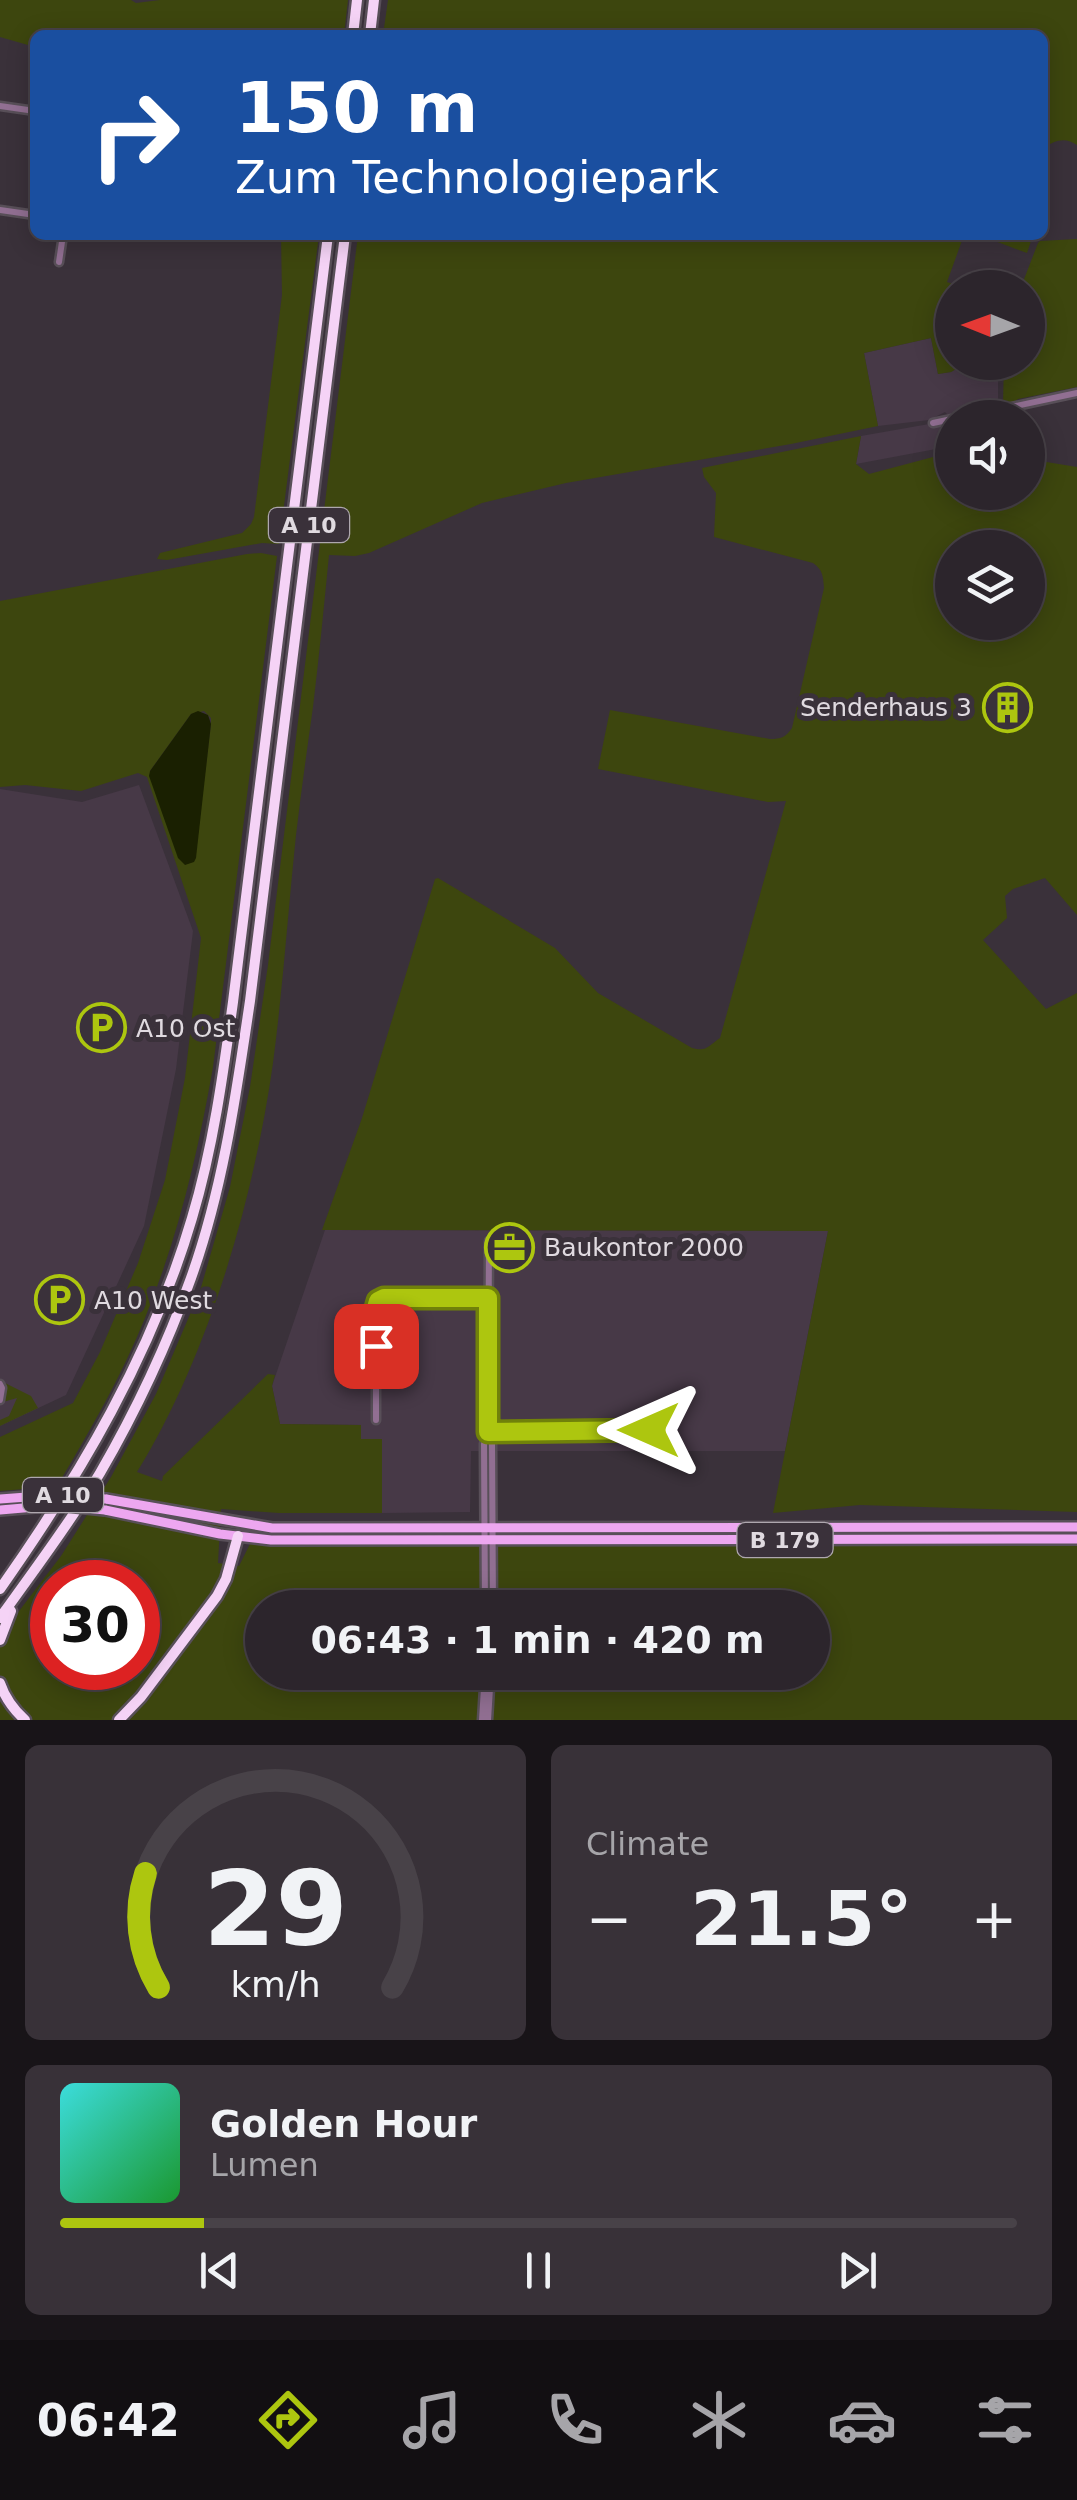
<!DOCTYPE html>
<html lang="en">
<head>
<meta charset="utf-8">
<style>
	body { margin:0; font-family:"DejaVu Sans",sans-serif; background:#383138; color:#f1f3f6; height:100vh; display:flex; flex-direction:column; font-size:38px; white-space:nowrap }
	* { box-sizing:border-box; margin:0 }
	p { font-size:32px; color:#a6a5a9 }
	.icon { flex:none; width:55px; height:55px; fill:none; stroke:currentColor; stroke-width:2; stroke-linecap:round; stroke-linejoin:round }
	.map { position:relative; height:1720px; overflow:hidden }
	.drawer { display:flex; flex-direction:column; gap:25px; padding:25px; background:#181418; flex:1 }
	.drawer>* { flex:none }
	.top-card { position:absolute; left:30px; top:30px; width:1018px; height:210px; border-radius:15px; box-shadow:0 5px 25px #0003,0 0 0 2px #484248; background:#1a4fa0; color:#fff; overflow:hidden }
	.needle { width:65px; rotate:271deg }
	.controls { position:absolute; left:935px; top:270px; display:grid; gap:20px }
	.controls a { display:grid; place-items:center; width:110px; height:110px; border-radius:50%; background:#2c252c; box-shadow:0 5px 25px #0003,0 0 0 2px #484248; font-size:50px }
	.speed { position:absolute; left:30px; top:1560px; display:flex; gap:20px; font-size:50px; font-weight:700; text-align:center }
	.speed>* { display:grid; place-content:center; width:130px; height:130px; border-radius:50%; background:#2c252c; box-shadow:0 5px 25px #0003,0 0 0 2px #484248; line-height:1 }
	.speed .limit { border:15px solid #d22; background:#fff; color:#111 }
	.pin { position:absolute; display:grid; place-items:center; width:85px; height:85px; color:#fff; margin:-42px; border-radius:20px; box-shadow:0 5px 15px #0006 }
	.me { position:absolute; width:110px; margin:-55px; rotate:270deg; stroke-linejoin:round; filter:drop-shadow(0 0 8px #0008) }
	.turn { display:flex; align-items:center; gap:35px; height:210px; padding:0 40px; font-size:45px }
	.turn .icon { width:130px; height:130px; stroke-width:2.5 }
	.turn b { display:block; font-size:70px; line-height:85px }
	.big { font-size:75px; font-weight:800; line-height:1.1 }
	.drawer .tile { flex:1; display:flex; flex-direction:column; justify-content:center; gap:15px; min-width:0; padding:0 35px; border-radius:15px; background:#383138 }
	.drawer .dial { align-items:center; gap:0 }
	.dial svg { height:260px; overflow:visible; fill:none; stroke:#484248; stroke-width:7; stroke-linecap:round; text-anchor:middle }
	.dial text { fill:#f1f3f6; stroke:none }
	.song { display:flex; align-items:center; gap:30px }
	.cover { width:120px; height:120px; border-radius:15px; background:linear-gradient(135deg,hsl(180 70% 55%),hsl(130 70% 35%)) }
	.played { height:10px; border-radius:5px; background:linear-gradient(90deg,#adc60f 15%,#484248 15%) }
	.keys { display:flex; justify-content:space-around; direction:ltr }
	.heat { display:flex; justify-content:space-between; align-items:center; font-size:55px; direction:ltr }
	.drawer .tiles { flex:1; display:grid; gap:25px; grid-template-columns:1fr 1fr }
	.tile:last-child { grid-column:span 2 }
	.trip { position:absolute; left:245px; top:1590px; width:585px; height:100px; border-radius:50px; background:#2c252c; box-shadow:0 5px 25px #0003,0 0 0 2px #484248; font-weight:800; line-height:100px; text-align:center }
	.dock { display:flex; height:160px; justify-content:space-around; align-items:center; background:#120f12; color:#a6a5a9 }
	.dock .icon { width:70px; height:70px }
	.dock .active { color:#adc60f }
	.dock b { font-size:45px; color:#f1f3f6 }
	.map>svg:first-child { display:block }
	.built { fill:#473947 }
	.green { fill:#3d460e; fill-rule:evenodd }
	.water { fill:#1a2001 }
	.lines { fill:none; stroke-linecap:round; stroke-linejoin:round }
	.minor-casing { stroke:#584f58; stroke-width:11 }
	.primary-casing { stroke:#584f58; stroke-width:14 }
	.motorway-casing { stroke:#584f58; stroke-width:15 }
	.minor { stroke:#916f92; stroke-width:6 }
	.primary { stroke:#eda7f0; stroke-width:9 }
	.motorway { stroke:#f5d3f6; stroke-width:10 }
	.primary-bridge-casing { stroke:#584f58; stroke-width:14; stroke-linecap:butt }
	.primary-bridge { stroke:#eda7f0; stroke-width:9 }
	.route-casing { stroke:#70810a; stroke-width:25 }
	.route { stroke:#adc60f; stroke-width:18 }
	.labels { text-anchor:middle; stroke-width:10; stroke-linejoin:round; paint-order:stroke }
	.shield { fill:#3a313a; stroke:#aea7ae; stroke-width:2.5 }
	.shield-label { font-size:22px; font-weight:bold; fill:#e0dae0 }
	.poi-label { font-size:25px; fill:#e0dae0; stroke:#3a313a; text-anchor:start }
</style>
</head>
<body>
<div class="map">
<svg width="1077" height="1720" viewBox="0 0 1077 1720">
	<rect width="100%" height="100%" fill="#3a313a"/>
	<path class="built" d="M931,338L938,374L951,372L958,368L998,364V408L949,416L945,412L929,420L878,426L864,353Z
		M952,420V446L856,464L861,436Z
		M139,785L193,931L176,1069L144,1226L66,1395L0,1426V789L82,802Z
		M325,1230L828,1231L785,1451H471L470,1512L382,1513L381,1440H361V1425L280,1424L272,1386Z"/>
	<path class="green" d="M0,0H131L136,3L160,0H348L344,35H35V47L0,37Z
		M388,0H1077V145C1065,136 1054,141 1043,148L1042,35H383Z
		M281,235H319L279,544L262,543L167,560L157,559L160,553L242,533L251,524L254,517L282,295Z
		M358,235H964L947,282L961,287L952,288V362L998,364L958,368L951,372L938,374L931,338L864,353L878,426L791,444L566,483L482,503L369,553L355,556L329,555C324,606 319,657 313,707C307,750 301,792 296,835C288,911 283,987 273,1063C254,1198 209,1355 137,1472L162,1481L163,1476L268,1374L275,1375L272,1386L280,1424L361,1425V1439H382V1513H279L221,1509L218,1563L239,1566L250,1544H1077V1720H0V1636L61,1556L111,1477L156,1394L200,1291L230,1187L250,1087L268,965ZM52,1582H138V1668H52ZM262,1608H812V1672H262Z
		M979,235H1033L1027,253Z
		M1077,239V387L1018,399L1008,406L1003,403L1004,363L1028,362V288L1021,287L1038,243L1040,241Z
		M861,436L856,464L869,474L952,452V492H1028V459L1077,467V915L1045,878L1013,889L1005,896L1007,918L983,940L1046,1009L1077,993V1512L860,1505L773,1513L828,1231L322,1230L362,1118L435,879L438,878L555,948L598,993L692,1048C707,1052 708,1046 720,1038L786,801L768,802L598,769L610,710L770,739C781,739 786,737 792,728L824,588C823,576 823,570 813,563L714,537L716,493L704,477L702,468ZM952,548H1028V622H952Z
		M261,553L277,556L213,1067C198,1153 178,1237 145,1318C122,1375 91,1429 60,1481L49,1487L0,1491V1437L73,1403L100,1352L138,1263L165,1180L185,1078L201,938L147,777L138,773L81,791L25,785L0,787V601L247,554ZM204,711L211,718V724L194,862L150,771L191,714Z
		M1,1381L31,1396L38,1408L0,1426V1420L9,1416L17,1398L3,1402L6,1389Z"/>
	<path class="water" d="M198,711L208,715L211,724L196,858L194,862L185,865L178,858L149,776L150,771L191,714Z"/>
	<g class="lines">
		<defs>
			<path id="minor" d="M0,106L35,111
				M0,210L35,215
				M59,262L63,235
				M960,418L1077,393
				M933,423L952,419
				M489,1241L488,1421L492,1444L493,1608
				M0,1384L2,1388L0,1400
				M376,1420V1309L379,1301L384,1297L489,1298
				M488,1431L664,1430
				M485,1608L484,1444L488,1433
				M482,1720L485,1672
				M488,1720L491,1672"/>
			<path id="primary" d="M0,1499L40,1496
				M106,1499L272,1528L1077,1527
				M0,1510L35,1507
				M105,1510L220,1534L271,1540L1077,1539"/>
			<path id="motorway" d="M353,35L357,0
				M370,35L374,0
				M0,1589C81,1474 152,1354 192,1218C213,1148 223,1075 233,1002L328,235
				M0,1618C34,1570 70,1523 100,1473C136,1411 167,1345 191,1278C223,1189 236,1095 250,1001L345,235
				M0,1640L11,1611
				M0,1683C5,1698 13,1709 25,1720
				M119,1720L141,1697L217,1596L226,1579L238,1536"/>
		</defs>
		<use href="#minor" class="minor-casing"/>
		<use href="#primary" class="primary-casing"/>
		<use href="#motorway" class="motorway-casing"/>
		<use href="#minor" class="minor"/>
		<use href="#primary" class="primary"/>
		<use href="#motorway" class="motorway"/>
		<defs>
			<path id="primary-bridge" d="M40,1496L106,1499
				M35,1507L67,1506L105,1510"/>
		</defs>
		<use href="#primary-bridge" class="primary-bridge-casing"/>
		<use href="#primary-bridge" class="primary-bridge"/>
	</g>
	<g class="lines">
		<defs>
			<path id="route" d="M376,1346V1308L378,1301L384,1298H488V1432L649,1430"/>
		</defs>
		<use href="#route" class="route-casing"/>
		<use href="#route" class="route"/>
	</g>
	<defs>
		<symbol id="building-ring" viewBox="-11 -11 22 22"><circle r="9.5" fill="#3a313a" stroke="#adc60f" stroke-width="1.5"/><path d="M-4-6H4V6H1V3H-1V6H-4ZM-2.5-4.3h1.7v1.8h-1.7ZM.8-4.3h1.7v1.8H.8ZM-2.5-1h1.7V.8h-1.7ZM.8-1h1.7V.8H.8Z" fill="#adc60f"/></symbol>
		<symbol id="parking-ring" viewBox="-11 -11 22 22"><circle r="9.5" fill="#3a313a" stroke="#adc60f" stroke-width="1.5"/><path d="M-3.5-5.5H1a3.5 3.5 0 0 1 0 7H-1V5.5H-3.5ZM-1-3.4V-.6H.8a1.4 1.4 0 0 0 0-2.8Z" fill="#adc60f"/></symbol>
		<symbol id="office-ring" viewBox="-11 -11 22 22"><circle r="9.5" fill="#3a313a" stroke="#adc60f" stroke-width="1.5"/><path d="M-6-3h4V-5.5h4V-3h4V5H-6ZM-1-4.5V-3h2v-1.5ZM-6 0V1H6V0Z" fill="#adc60f"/></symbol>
	</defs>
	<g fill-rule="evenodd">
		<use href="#building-ring" x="980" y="680" width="55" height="55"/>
		<use href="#parking-ring" x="74" y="1000" width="55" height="55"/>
		<use href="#office-ring" x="482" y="1220" width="55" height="55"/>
		<use href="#parking-ring" x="32" y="1272" width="55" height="55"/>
	</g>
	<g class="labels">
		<g class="shield">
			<rect x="269" y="508" width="80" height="34" rx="8"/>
			<rect x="23" y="1478" width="80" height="34" rx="8"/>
			<rect x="737.5" y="1523" width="95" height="34" rx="8"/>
		</g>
		<g class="shield-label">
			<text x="309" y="533">A 10</text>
			<text x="63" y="1503">A 10</text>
			<text x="785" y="1548">B 179</text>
		</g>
		<g class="poi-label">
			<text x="972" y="716" text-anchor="end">Senderhaus 3</text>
			<text x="136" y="1037">A10 Ost</text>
			<text x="544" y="1256">Baukontor 2000</text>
			<text x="94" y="1309">A10 West</text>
		</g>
	</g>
</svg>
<div class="controls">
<a><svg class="needle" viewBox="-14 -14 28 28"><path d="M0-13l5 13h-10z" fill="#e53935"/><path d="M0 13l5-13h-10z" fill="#a6a5a9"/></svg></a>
<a><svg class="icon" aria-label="sound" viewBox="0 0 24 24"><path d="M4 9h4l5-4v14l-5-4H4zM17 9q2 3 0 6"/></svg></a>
<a><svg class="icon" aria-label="layers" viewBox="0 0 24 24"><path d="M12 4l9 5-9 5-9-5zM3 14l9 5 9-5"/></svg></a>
</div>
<div class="speed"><div class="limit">30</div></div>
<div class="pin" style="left:376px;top:1346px;background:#d93025"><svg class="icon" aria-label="arrive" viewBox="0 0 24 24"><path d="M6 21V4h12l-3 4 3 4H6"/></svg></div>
<svg class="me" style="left:649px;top:1430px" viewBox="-20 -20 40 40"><path d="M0-17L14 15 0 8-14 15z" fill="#adc60f" stroke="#fff" stroke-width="4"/></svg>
<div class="trip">06:43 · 1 min · 420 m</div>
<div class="top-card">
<div class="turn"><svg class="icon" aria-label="right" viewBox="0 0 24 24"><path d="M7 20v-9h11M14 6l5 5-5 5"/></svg><div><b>150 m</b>Zum Technologiepark</div></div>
</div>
</div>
<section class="drawer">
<div class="tiles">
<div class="tile dial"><svg viewBox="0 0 100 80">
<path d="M14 69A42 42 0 1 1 86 69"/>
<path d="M14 69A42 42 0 0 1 10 34" stroke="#adc60f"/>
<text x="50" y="56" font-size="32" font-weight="700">29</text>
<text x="50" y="72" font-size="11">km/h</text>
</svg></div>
<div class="tile"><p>Climate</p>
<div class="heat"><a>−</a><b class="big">21.5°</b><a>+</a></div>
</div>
<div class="tile">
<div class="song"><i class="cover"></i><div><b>Golden Hour</b><p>Lumen</p></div></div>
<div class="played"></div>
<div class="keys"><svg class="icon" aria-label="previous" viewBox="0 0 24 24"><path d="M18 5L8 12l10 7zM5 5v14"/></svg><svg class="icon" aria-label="pause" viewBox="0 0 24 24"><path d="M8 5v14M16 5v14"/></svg><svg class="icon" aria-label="next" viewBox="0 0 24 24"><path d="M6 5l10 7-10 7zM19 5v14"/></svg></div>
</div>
</div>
</section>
<nav class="dock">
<b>06:42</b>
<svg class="icon active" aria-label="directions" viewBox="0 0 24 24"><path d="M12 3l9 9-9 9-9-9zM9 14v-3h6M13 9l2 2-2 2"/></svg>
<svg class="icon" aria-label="music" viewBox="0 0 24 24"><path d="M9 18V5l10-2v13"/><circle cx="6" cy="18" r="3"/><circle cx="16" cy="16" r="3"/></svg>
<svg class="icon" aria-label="phone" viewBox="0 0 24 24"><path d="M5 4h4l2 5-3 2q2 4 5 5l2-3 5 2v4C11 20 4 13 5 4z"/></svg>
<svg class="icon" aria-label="climate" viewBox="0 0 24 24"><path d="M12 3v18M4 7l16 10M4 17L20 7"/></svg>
<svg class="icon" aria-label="car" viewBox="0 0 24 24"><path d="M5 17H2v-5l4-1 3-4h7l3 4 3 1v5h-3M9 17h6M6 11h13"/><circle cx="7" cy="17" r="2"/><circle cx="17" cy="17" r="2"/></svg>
<svg class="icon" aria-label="filters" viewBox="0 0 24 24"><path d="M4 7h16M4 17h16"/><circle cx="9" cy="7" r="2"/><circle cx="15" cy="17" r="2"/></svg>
</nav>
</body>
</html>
